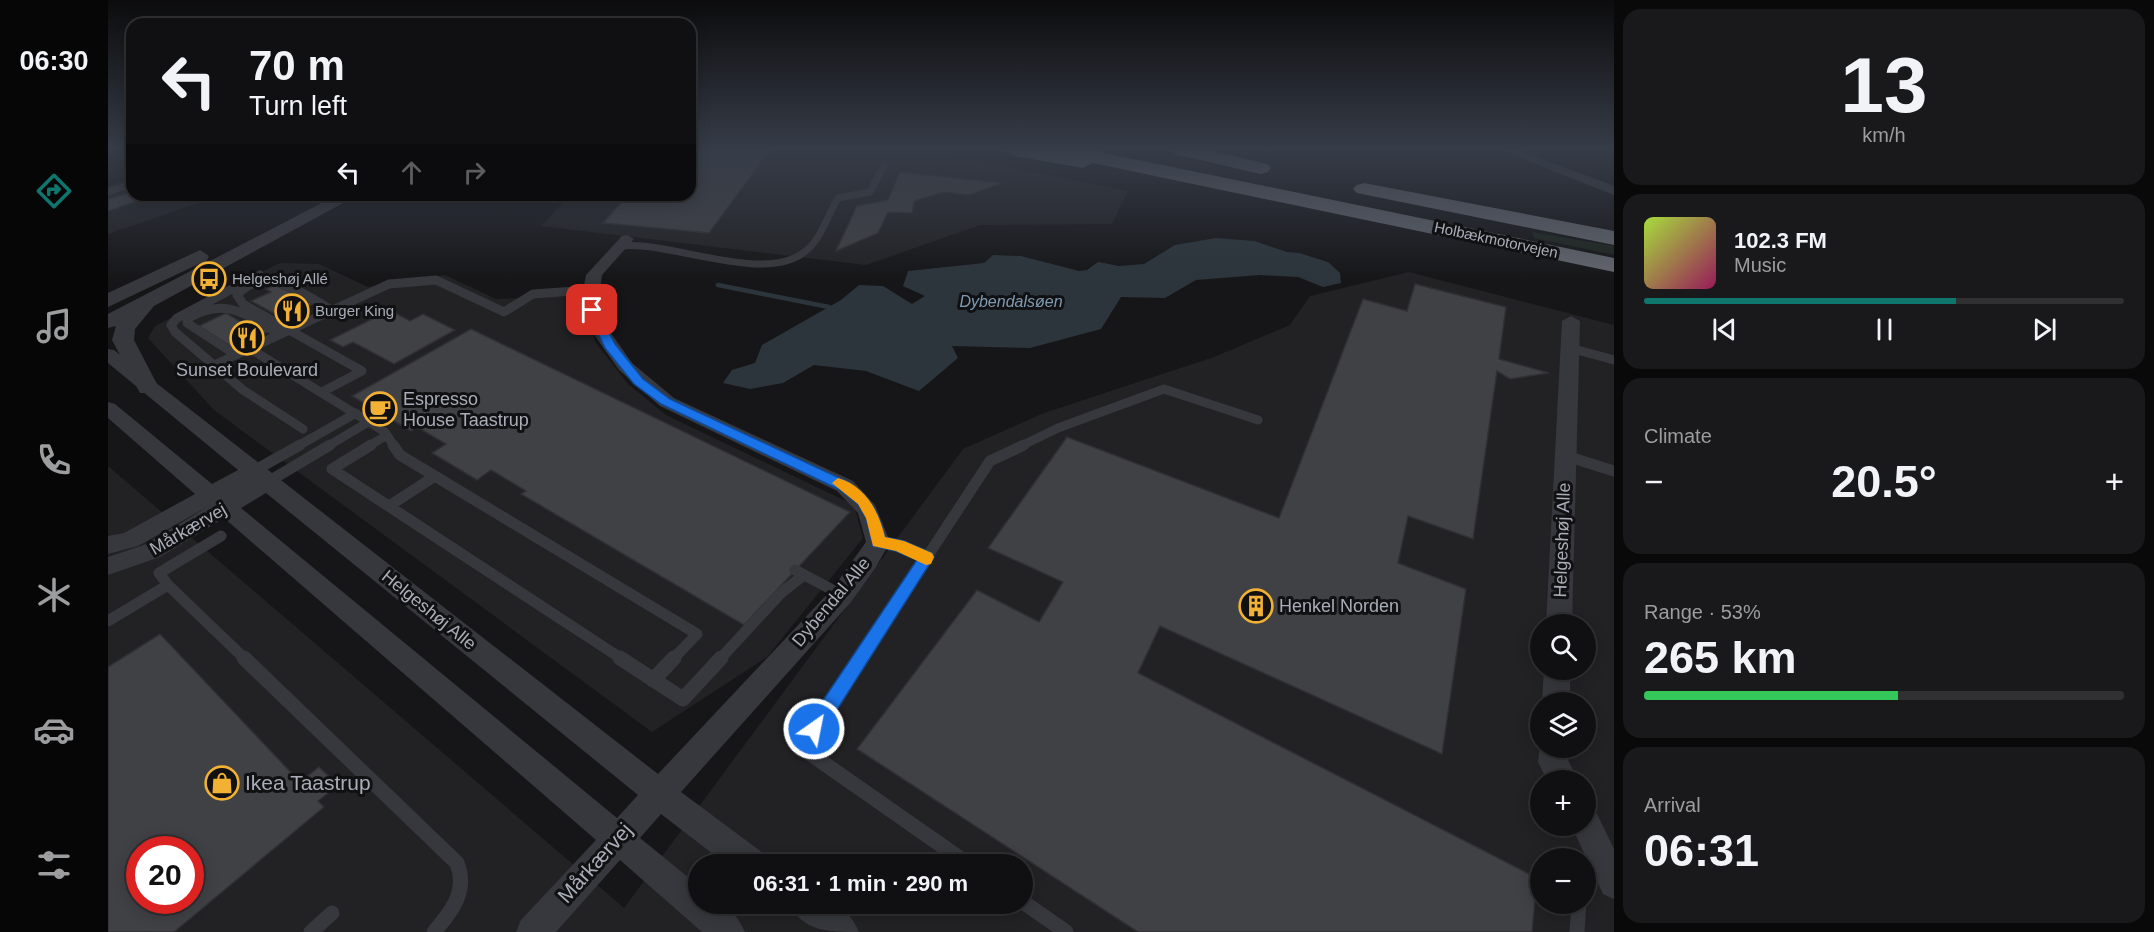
<!DOCTYPE html>
<html lang="en">
<head>
<meta charset="utf-8">
<style>
	body { margin:0; font-family:Arial,sans-serif; background:#19191b; color:#f1f3f6; height:100vh; display:flex; flex-direction:column; font-size:22px; white-space:nowrap }
	* { box-sizing:border-box; margin:0 }
	p { font-size:20px; color:#9c9d9f }
	.icon { flex:none; width:33px; height:33px; fill:none; stroke:currentColor; stroke-width:2; stroke-linecap:round; stroke-linejoin:round }
	.map { position:relative; flex:1; overflow:hidden }
	.details { display:flex; flex-direction:column; gap:9px; padding:9px; background:#09090a; width:540px }
	.details>* { flex:none }
	.hud { position:absolute; left:18px; top:18px; width:570px; height:183px; border-radius:18px; box-shadow:0 3px 15px #0003,0 0 0 2px #303032; background:#101012; color:#f1f3f6; overflow:hidden }
	.tools { position:absolute; left:1422px; top:614px; display:grid; gap:12px }
	.tools a { display:grid; place-items:center; width:66px; height:66px; border-radius:50%; background:#101012; box-shadow:0 3px 15px #0003,0 0 0 2px #303032; font-size:30px }
	.speed { position:absolute; left:18px; top:836px; display:flex; gap:12px; font-size:30px; font-weight:700; text-align:center }
	.speed>* { display:grid; place-content:center; width:78px; height:78px; border-radius:50%; background:#101012; box-shadow:0 3px 15px #0003,0 0 0 2px #303032; line-height:1 }
	.speed .limit { border:9px solid #d22; background:#fff; color:#111 }
	.pin { position:absolute; display:grid; place-items:center; width:51px; height:51px; color:#fff; margin:-26px; border-radius:12px; box-shadow:0 3px 9px #0006 }
	.me { position:absolute; width:66px; margin:-33px; rotate:33deg; stroke-linejoin:round; filter:drop-shadow(0 0 4px #0008) }
	.turn { display:flex; align-items:center; gap:21px; height:126px; padding:0 24px; font-size:27px }
	.turn .icon { width:78px; height:78px; stroke-width:2.5 }
	.turn b { display:block; font-size:42px; line-height:51px }
	.lanes { display:flex; align-items:center; height:57px; padding:0 24px; background:#0003; justify-content:center; gap:30px; direction:ltr }
	.lanes .off { opacity:.35 }
	.big { font-size:45px; font-weight:600; line-height:1.1 }
	.details .tile { flex:1; display:flex; flex-direction:column; justify-content:center; gap:9px; min-width:0; padding:0 21px; border-radius:18px; background:#19191b }
	.details .dial { align-items:center; gap:0 }
	.dial b { font-size:78px; line-height:1 }
	.song { display:flex; align-items:center; gap:18px }
	.cover { width:72px; height:72px; border-radius:9px; background:linear-gradient(135deg,hsl(80 70% 55%),hsl(330 70% 35%)) }
	.played { height:6px; border-radius:3px; background:linear-gradient(90deg,#0f766e 65%,#303032 65%) }
	.keys { display:flex; justify-content:space-around; direction:ltr }
	.heat { display:flex; justify-content:space-between; align-items:center; font-size:33px; direction:ltr }
	.charge { height:9px; border-radius:4px; background:linear-gradient(90deg,#34c759 53%,#303032 0) }
	.trip { position:absolute; left:580px; top:854px; width:345px; height:60px; border-radius:30px; background:#101012; box-shadow:0 3px 15px #0003,0 0 0 2px #303032; font-weight:600; line-height:60px; text-align:center }
	main { display:flex; flex:1; min-height:0 }
	.tab-bar { display:flex; flex-direction:column; width:108px; justify-content:space-around; align-items:center; background:#060607; color:#9c9d9f }
	.tab-bar .icon { width:42px; height:42px }
	.tab-bar .selected { color:#0f766e }
	.tab-bar b { font-size:27px; color:#f1f3f6 }
	.map>svg:first-child { display:block }
	.built { fill:#222225; fill-rule:evenodd }
	.green { fill:#1e261f }
	.water { fill:#2c353c }
	.lines { fill:none; stroke-linecap:round; stroke-linejoin:round }
	.stream { stroke:#2c353c; stroke-width:4.5 }
	.building { fill:#404145; stroke:#303034; stroke-width:1.5; fill-rule:evenodd }
	.service-far3 { stroke:#37383d; stroke-width:7 }
	.service-far2 { stroke:#37383d; stroke-width:9 }
	.service-far1 { stroke:#37383d; stroke-width:11 }
	.service { stroke:#37383d; stroke-width:15 }
	.minor { fill:#37383d; fill-rule:evenodd }
	.tertiary { fill:#37383d; fill-rule:evenodd }
	.motorway { fill:#63666e; fill-rule:evenodd }
	.route { fill:#1a73e8; stroke:#114b97; stroke-width:1.5 }
	.slow { fill:#f59e0b }
	.labels { text-anchor:middle; stroke-width:6; stroke-linejoin:round; paint-order:stroke }
	.far-street-label { font-size:15px; fill:#a8adb8; stroke:#111113 }
	.far-poi-label { font-size:15px; fill:#a8adb8; stroke:#111113; text-anchor:start }
	.far-water-label { font-size:16px; font-style:italic; fill:#7f9bb3; stroke:#111113 }
	.poi-label { font-size:18px; fill:#a8adb8; stroke:#111113; text-anchor:start }
	.street-label { font-size:18px; fill:#a8adb8; stroke:#111113 }
	.near-poi-label { font-size:21px; fill:#a8adb8; stroke:#111113; text-anchor:start }
	.near-street-label { font-size:21px; fill:#a8adb8; stroke:#111113 }
</style>
</head>
<body>
<main>
<nav class="tab-bar">
<b>06:30</b>
<svg class="icon selected" aria-label="directions" viewBox="0 0 24 24"><path d="M12 3l9 9-9 9-9-9zM9 14v-3h6M13 9l2 2-2 2"/></svg>
<svg class="icon" aria-label="music" viewBox="0 0 24 24"><path d="M9 18V5l10-2v13"/><circle cx="6" cy="18" r="3"/><circle cx="16" cy="16" r="3"/></svg>
<svg class="icon" aria-label="phone" viewBox="0 0 24 24"><path d="M5 4h4l2 5-3 2q2 4 5 5l2-3 5 2v4C11 20 4 13 5 4z"/></svg>
<svg class="icon" aria-label="climate" viewBox="0 0 24 24"><path d="M12 3v18M4 7l16 10M4 17L20 7"/></svg>
<svg class="icon" aria-label="car" viewBox="0 0 24 24"><path d="M5 17H2v-5l4-1 3-4h7l3 4 3 1v5h-3M9 17h6M6 11h13"/><circle cx="7" cy="17" r="2"/><circle cx="17" cy="17" r="2"/></svg>
<svg class="icon" aria-label="filters" viewBox="0 0 24 24"><path d="M4 7h16M4 17h16"/><circle cx="9" cy="7" r="2"/><circle cx="15" cy="17" r="2"/></svg>
</nav>
<div class="map">
<svg width="1506" height="932" viewBox="0 0 1506 932">
	<rect width="100%" height="100%" fill="#161618"/>
	<path class="built" d="M582,150H794L831,153L1020,191L1004,224L872,225L758,265L433,226L462,195H582Z
		M24,178V195H113L0,234V186Z
		M172,263L211,264L260,287L337,275L388,299L472,296L488,343L520,384L558,415L746,505L755,538L659,657L544,732L106,410L40,338L47,326Z
		M1301,272L1506,325V932H0V466L516,908L855,449L936,413L1106,357L1182,325L1202,296ZM1432,624H1478V669H1432ZM1432,702H1478V747H1432ZM1432,780H1478V825H1432ZM32,849H82V900H32ZM1432,858H1478V903H1432ZM591,864H915V903H591Z"/>
	<path class="green" d="M1424,232L1506,246V255L1426,238Z"/>
	<path class="water" d="M1108,238L1146,241L1179,252L1191,253L1220,262L1232,273L1233,283L1215,287L1190,277L1152,275L1088,280L1057,298L1013,297L993,329L922,348L844,346L850,358L811,391L758,371L706,365L675,383L642,389L615,383L624,370L647,363L654,345L733,300L751,285L775,286L804,304L817,296L795,286L800,271L876,263L885,255L913,256L971,271L979,270L990,262L1011,266L1036,264L1067,245Z"/>
	<g class="lines">
		<path class="stream" d="M610,285L721,307"/>
	</g>
	<path class="building" d="M582,150H662L601,233L495,223L520,195H582Z
		M792,172L893,183L862,195L835,192L806,201L804,213L780,212L770,233L728,251L749,206L780,200Z
		M24,192V195H47L0,211V199Z
		M1307,284L1398,307L1391,359L1441,373L1402,379L1389,371L1365,539L1300,516L1290,563L1358,589L1334,754L1052,626L1030,673L1429,878L1424,932H1030L749,749L869,590L931,622L955,582L880,548L959,437L1171,518L1255,299L1299,311Z
		M167,285L178,290L205,304L174,318L143,301L163,292L158,289Z
		M282,310L302,321L315,314L347,330L286,364L245,342L235,347L222,340Z
		M118,313L136,324L142,321L161,331L125,348L91,326Z
		M363,329L742,512L636,625L413,494L418,491L383,470L369,480L324,453L338,444L309,427L303,431L244,396Z
		M52,634L192,782L211,767L230,785L210,801L216,807L66,932H0V667ZM32,849H82V900H32Z"/>
	<g class="lines">
		<path class="service-far3" d="M0,192L24,184
			M514,246C565,241 659,286 699,250C714,237 720,214 730,198L762,192L777,164
			M140,280L152,274"/>
		<path class="service-far2" d="M143,279L69,318L63,325L67,332L135,390L195,429
			M141,348L277,432L286,446
			M1462,348L1506,360
			M128,355L79,323V319C117,296 137,314 171,334
			M106,365L281,284L328,280L396,312L425,294L482,290
			M214,392L254,371L135,304L129,295C156,264 196,294 222,309
			M190,446L248,413
			M220,446L262,421
			M261,446L279,435
			M913,446L950,428L1056,389L1150,420"/>
		<path class="service-far1" d="M263,445L224,469L514,659
			M285,445L292,455L589,634L565,659
			M1458,456L1506,471
			M144,472L192,445
			M158,483L222,445
			M281,506L327,476
			M113,536L51,573L60,585L137,659
			M770,542L791,545L819,557
			M687,570L734,595
			M0,621L60,585
			M612,659L673,593L696,575
			M752,659L882,461L916,445"/>
		<path class="service" d="M136,658L349,863C360,891 344,911 326,932
			M512,658L575,699L613,658
			M753,658L694,748L860,864
			M545,680L566,658
			M915,902L958,932
			M203,932L224,913
			M1469,932L1471,903"/>
		<path class="minor" d="M1392,150H1410L1506,186V195Z
			M519,235L526,239L494,275L491,297L503,333L524,363L566,398L745,481L767,505L782,542L768,567L743,602L573,792L655,853L660,864H618L553,814L532,838L591,886V903C615,903 627,909 637,932H594L512,860L448,932H408L413,920L488,840L116,518L52,557L0,575V557L36,545L101,506L30,546L0,554V536L16,533L87,494L0,418V402L7,404L104,484L130,470L0,363V349L6,350L550,774L725,588L758,542L750,513L729,491L552,406L511,370L485,333L474,297L478,275L514,236ZM158,493L530,795L509,818L133,508Z
			M1463,316L1472,321L1464,624H1438L1454,321Z
			M1436,669H1462V702H1434Z
			M1432,745L1460,747V760L1470,780H1439L1430,762Z
			M1478,810L1489,814L1506,849V899L1495,894L1463,825H1478Z
			M681,903C711,903 737,898 751,932C720,932 695,932 681,903Z"/>
		<path class="tertiary" d="M229,195H250L46,306L27,329L26,340L51,388L48,393H32L4,340L8,326L0,328V314Z
			M92,250L101,256L99,260L0,307V293Z"/>
		<path class="motorway" d="M897,150H982L1506,258V272L985,163L975,168L907,156Z
			M1064,150H1100L1160,164L1163,168L1160,172L1153,174L1067,154Z
			M1256,183L1506,231V245L1249,193L1245,189L1249,185Z"/>
	</g>
	<linearGradient id="sky" x2="0" y2="1"><stop stop-color="#0c0c0d"/><stop offset="0.53" stop-color="#363c48"/><stop offset="1" stop-color="#363c48" stop-opacity="0"/></linearGradient>
	<rect width="1506" height="281" fill="url(#sky)"/>
	<path class="route" d="M481,308H488L507,344L535,379L562,399L742,483C762,498 771,512 777,537L796,541L824,553L826,557L713,735L706,738L700,735L697,729L700,723L809,560L788,551L765,546L758,518L750,504L732,490L553,404L526,384L497,348L479,310Z"/>
	<path class="slow" d="M730,478C758,486 771,512 777,537L796,541L824,553L826,557L823,564L818,565L788,551L765,546L758,518L750,504L724,483Z"/>
	<defs>
		<symbol id="bus-ring" viewBox="-11 -11 22 22"><circle r="9.5" fill="#111113" stroke="#f2b134" stroke-width="1.5"/><path d="M-5-6H5V4H4V6H2V4H-2V6H-4V4H-5ZM-3.5-4V0h7V-4ZM-3.5 1.2v1.5H-2V1.2ZM2 1.2v1.5H3.5V1.2Z" fill="#f2b134"/></symbol>
		<symbol id="restaurant-ring" viewBox="-11 -11 22 22"><circle r="9.5" fill="#111113" stroke="#f2b134" stroke-width="1.5"/><path d="M-5-6h1v4h1v-4h1v4h1v-4h1v5L-1.5 .5V6h-2V.5L-5-1ZM5-6V6H3V1.5H1.5Q1.5-4 5-6Z" fill="#f2b134"/></symbol>
		<symbol id="cafe-ring" viewBox="-11 -11 22 22"><circle r="9.5" fill="#111113" stroke="#f2b134" stroke-width="1.5"/><path d="M-5.5-4.5H6V0H3Q3 3.5 0 3.5H-2.5Q-5.5 3.5-5.5 0ZM3-3.2v2h1.7v-2ZM-6 4.5H4V6H-6Z" fill="#f2b134"/></symbol>
		<symbol id="building-ring" viewBox="-11 -11 22 22"><circle r="9.5" fill="#111113" stroke="#f2b134" stroke-width="1.5"/><path d="M-4-6H4V6H1V3H-1V6H-4ZM-2.5-4.3h1.7v1.8h-1.7ZM.8-4.3h1.7v1.8H.8ZM-2.5-1h1.7V.8h-1.7ZM.8-1h1.7V.8H.8Z" fill="#f2b134"/></symbol>
		<symbol id="shop-ring" viewBox="-11 -11 22 22"><circle r="9.5" fill="#111113" stroke="#f2b134" stroke-width="1.5"/><path d="M-5-2.5h2.3a2.7 3.5 0 0 1 5.4 0H5L5.5 6h-11ZM-1.5-2.5h3a1.5 2.3 0 0 0-3 0Z" fill="#f2b134"/></symbol>
	</defs>
	<g fill-rule="evenodd">
		<use href="#bus-ring" x="82" y="260" width="38" height="38"/>
		<use href="#restaurant-ring" x="165" y="292" width="38" height="38"/>
		<use href="#restaurant-ring" x="120" y="319" width="38" height="38"/>
		<use href="#cafe-ring" x="253" y="390" width="38" height="38"/>
		<use href="#building-ring" x="1129" y="587" width="38" height="38"/>
		<use href="#shop-ring" x="95" y="764" width="38" height="38"/>
	</g>
	<g class="labels">
		<g class="far-street-label">
			<text transform="translate(1388 240) rotate(12)" y="5">Holbækmotorvejen</text>
		</g>
		<g class="far-poi-label">
			<text x="124" y="284">Helgeshøj Allé</text>
			<text x="207" y="316">Burger King</text>
		</g>
		<g class="far-water-label">
			<text x="903" y="307">Dybendalsøen</text>
		</g>
		<g class="poi-label">
			<text x="139" y="376" text-anchor="middle">Sunset Boulevard</text>
			<text x="295" y="405">Espresso<tspan x="295" dy="21">House Taastrup</tspan></text>
			<text x="1171" y="612">Henkel Norden</text>
		</g>
		<g class="street-label">
			<text transform="translate(80 529) rotate(-30)" y="6">Mårkærvej</text>
			<text transform="translate(1454 540) rotate(-88)" y="6">Helgeshøj Alle</text>
			<text transform="translate(723 602) rotate(-50)" y="6">Dybendal Alle</text>
			<text transform="translate(321 610) rotate(39)" y="6">Helgeshøj Alle</text>
		</g>
		<g class="near-poi-label">
			<text x="137" y="790">Ikea Taastrup</text>
		</g>
		<g class="near-street-label">
			<text transform="translate(487 863) rotate(-48)" y="7">Mårkærvej</text>
		</g>
	</g>
</svg>
<div class="tools">
<a><svg class="icon" aria-label="search" viewBox="0 0 24 24"><circle cx="10" cy="10" r="6"/><path d="M15 15l6 6"/></svg></a>
<a><svg class="icon" aria-label="layers" viewBox="0 0 24 24"><path d="M12 4l9 5-9 5-9-5zM3 14l9 5 9-5"/></svg></a>
<a>+</a>
<a>−</a>
</div>
<div class="speed"><div class="limit">20</div></div>
<div class="pin" style="left:484px;top:310px;background:#d93025"><svg class="icon" aria-label="arrive" viewBox="0 0 24 24"><path d="M6 21V4h12l-3 4 3 4H6"/></svg></div>
<svg class="me" style="left:706px;top:729px" viewBox="-20 -20 40 40"><circle r="17" fill="#1a73e8" stroke="#fff" stroke-width="3"/><path d="M0-11L8 9 0 5-8 9z" fill="#fff"/></svg>
<div class="trip">06:31 · 1 min · 290 m</div>
<div class="hud">
<div class="turn"><svg class="icon" aria-label="left" viewBox="0 0 24 24"><path d="M17 20v-9H6M10 6l-5 5 5 5"/></svg><div><b>70 m</b>Turn left</div></div>
<div class="lanes"><svg class="icon" aria-label="left" viewBox="0 0 24 24"><path d="M17 20v-9H6M10 6l-5 5 5 5"/></svg><svg class="icon off" aria-label="ahead" viewBox="0 0 24 24"><path d="M12 20V5M6 11l6-6 6 6"/></svg><svg class="icon off" aria-label="right" viewBox="0 0 24 24"><path d="M7 20v-9h11M14 6l5 5-5 5"/></svg></div>
</div>
</div>
<section class="details">
<div class="tile dial"><b>13</b><p>km/h</p></div>
<div class="tile">
<div class="song"><i class="cover"></i><div><b>102.3 FM</b><p>Music</p></div></div>
<div class="played"></div>
<div class="keys"><svg class="icon" aria-label="previous" viewBox="0 0 24 24"><path d="M18 5L8 12l10 7zM5 5v14"/></svg><svg class="icon" aria-label="pause" viewBox="0 0 24 24"><path d="M8 5v14M16 5v14"/></svg><svg class="icon" aria-label="next" viewBox="0 0 24 24"><path d="M6 5l10 7-10 7zM19 5v14"/></svg></div>
</div>
<div class="tile"><p>Climate</p>
<div class="heat"><a>−</a><b class="big">20.5°</b><a>+</a></div>
</div>
<div class="tile"><p>Range · 53%</p><b class="big">265 km</b><div class="charge"></div></div>
<div class="tile"><p>Arrival</p><b class="big">06:31</b></div>
</section>
</main>
</body>
</html>
